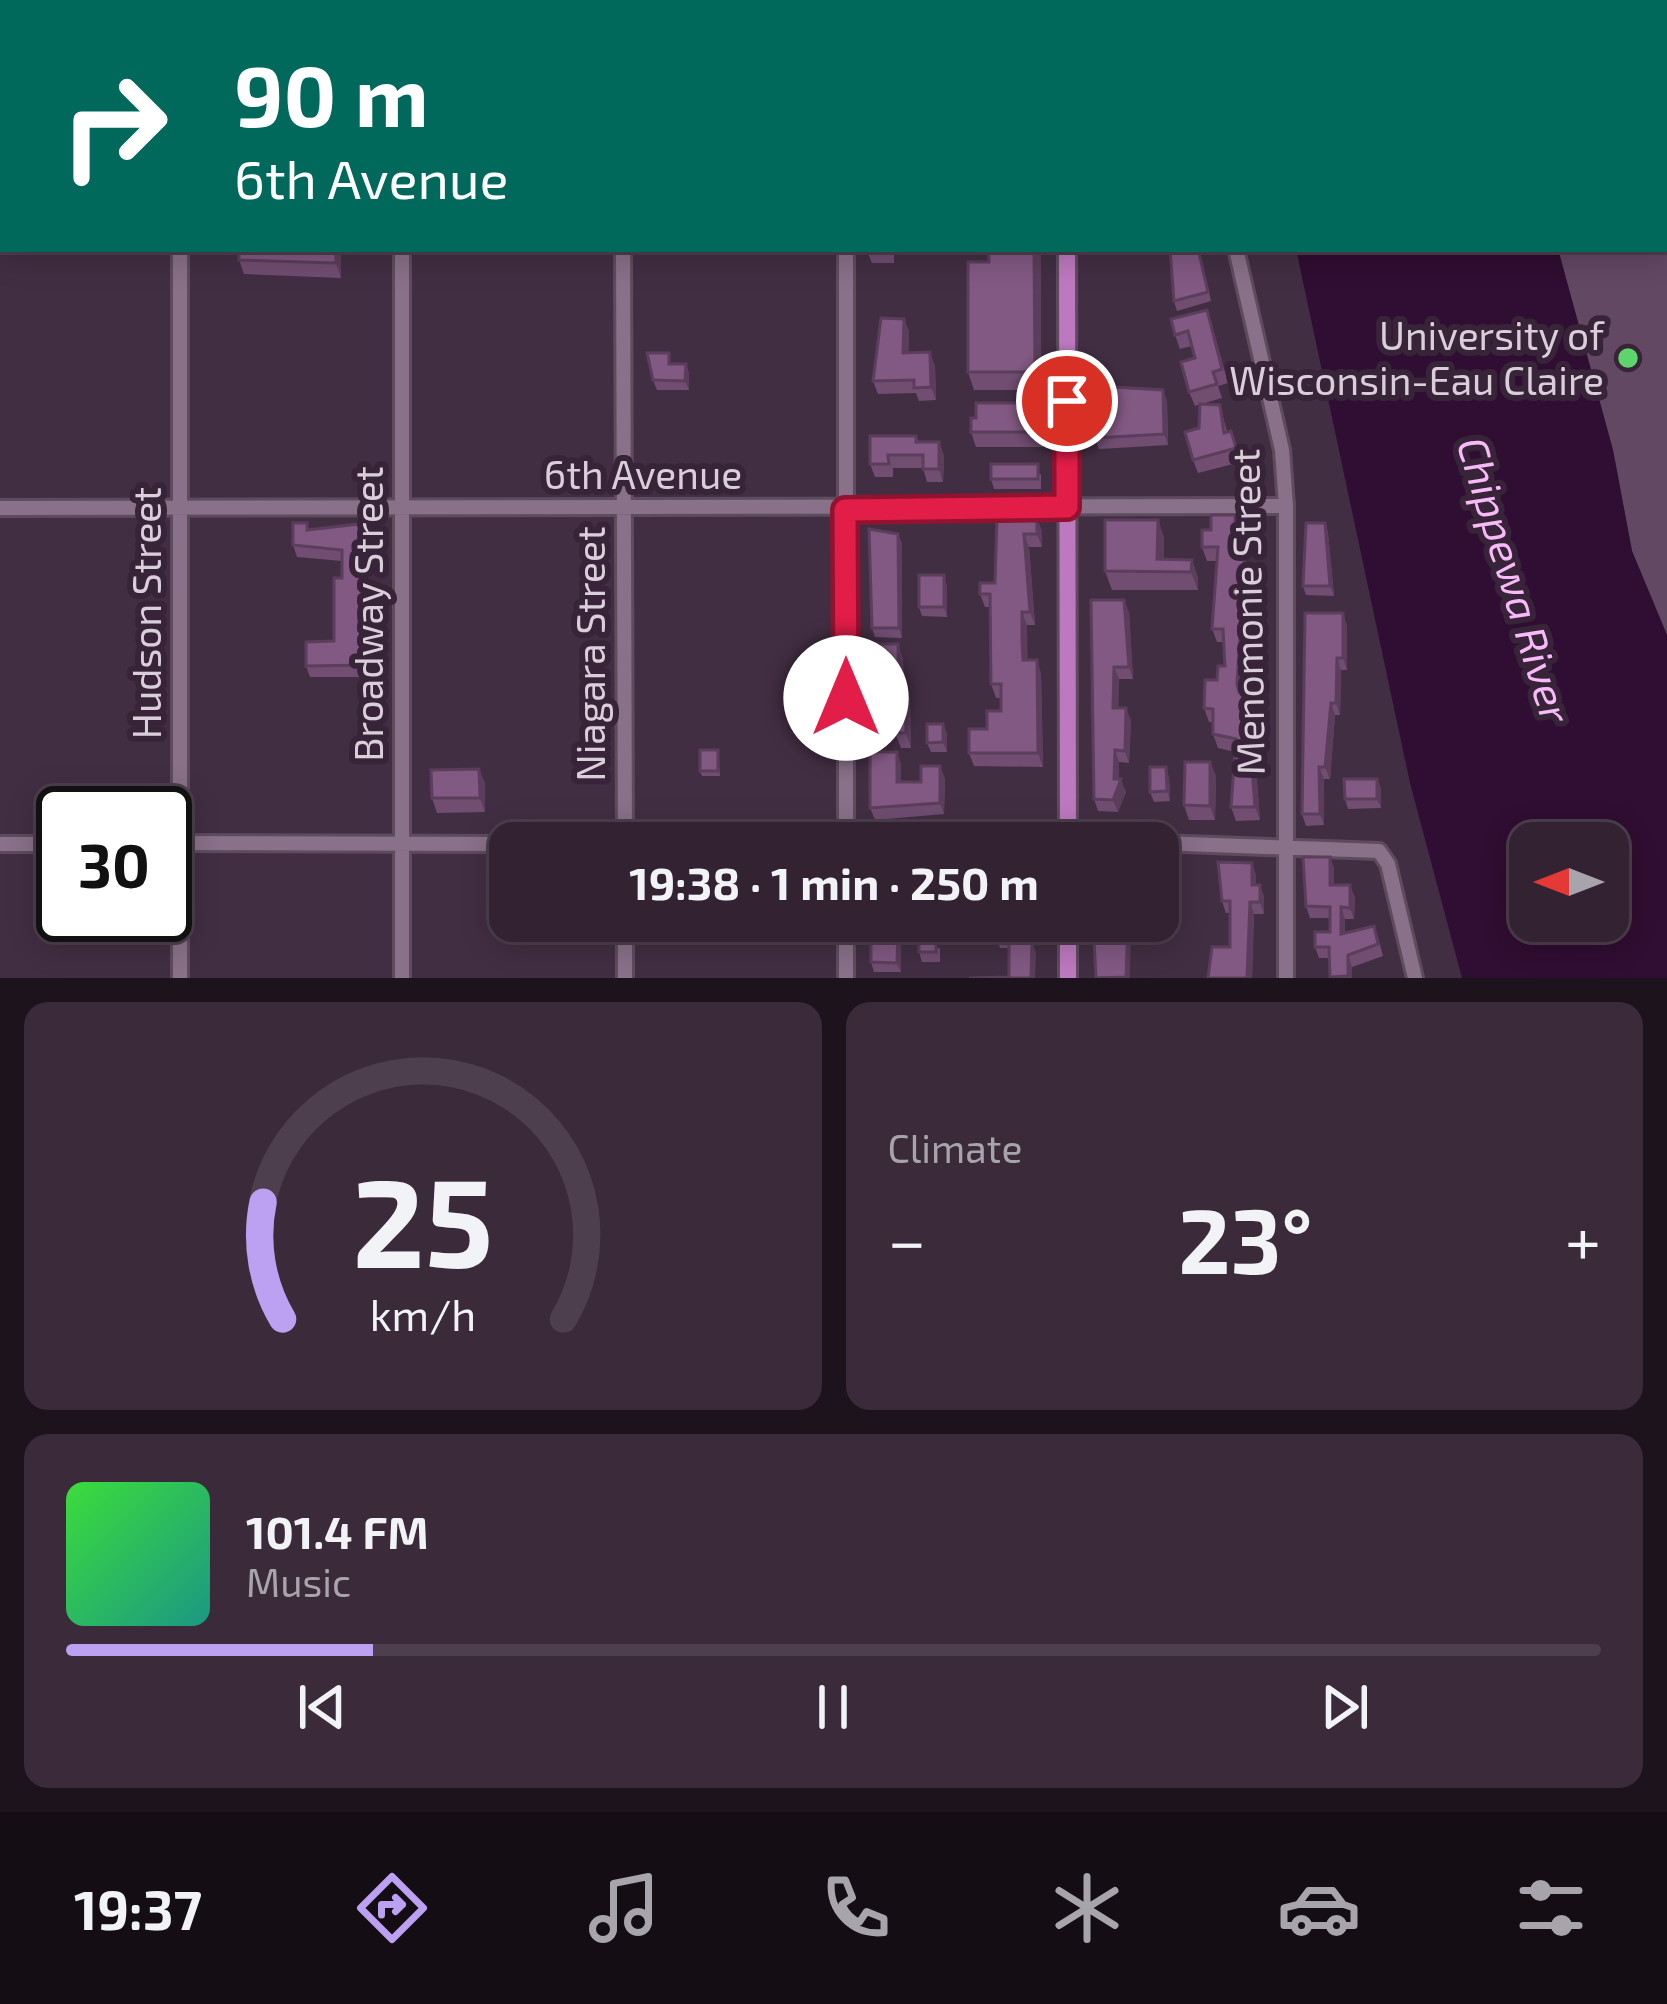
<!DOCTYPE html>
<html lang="en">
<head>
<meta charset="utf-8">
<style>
	body { margin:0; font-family:"Exo 2",sans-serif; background:#3a2a3a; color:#f1f3f6; height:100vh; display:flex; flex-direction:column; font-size:45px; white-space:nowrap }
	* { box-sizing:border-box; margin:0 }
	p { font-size:39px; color:#a8a4ac }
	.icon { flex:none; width:66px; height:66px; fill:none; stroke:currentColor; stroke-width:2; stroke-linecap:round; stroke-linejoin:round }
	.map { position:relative; height:978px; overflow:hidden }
	.drawer { display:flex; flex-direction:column; gap:24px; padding:24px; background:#1c131c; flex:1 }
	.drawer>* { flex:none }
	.guide { position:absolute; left:0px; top:0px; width:1668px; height:252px; box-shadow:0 6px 30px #0003,0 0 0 3px #4d3f4d; background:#00695c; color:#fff; overflow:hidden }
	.needle { width:78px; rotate:270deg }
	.fabs { position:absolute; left:1509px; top:822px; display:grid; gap:24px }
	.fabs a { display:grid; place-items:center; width:120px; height:120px; border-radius:24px; background:#322232; box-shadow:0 6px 30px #0003,0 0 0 3px #4d3f4d; font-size:60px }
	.speed { position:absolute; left:36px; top:786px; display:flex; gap:24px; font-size:60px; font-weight:700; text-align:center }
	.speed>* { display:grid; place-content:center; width:156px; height:156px; border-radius:50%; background:#322232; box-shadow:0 6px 30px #0003,0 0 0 3px #4d3f4d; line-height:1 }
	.speed .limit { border:6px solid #111; border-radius:18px; background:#fff; color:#111 }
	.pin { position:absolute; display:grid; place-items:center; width:102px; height:102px; color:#fff; margin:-51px; border:6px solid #fff; border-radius:50%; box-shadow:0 3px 12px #0007 }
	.me { position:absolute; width:132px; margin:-66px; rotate:0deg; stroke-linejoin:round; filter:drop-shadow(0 0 9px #0008) }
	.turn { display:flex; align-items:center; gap:42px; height:252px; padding:0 36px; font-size:54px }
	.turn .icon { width:156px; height:156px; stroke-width:2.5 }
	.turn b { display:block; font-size:84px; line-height:102px }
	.big { font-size:90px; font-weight:700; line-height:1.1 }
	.drawer .card { flex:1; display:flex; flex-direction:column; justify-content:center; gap:18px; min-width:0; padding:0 42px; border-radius:24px; background:#3a2a3a }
	.drawer .dial { align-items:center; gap:0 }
	.dial svg { height:312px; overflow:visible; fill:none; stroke:#4d3f4d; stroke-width:7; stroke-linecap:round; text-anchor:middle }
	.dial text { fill:#f1f3f6; stroke:none }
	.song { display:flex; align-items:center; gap:36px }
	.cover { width:144px; height:144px; border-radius:18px; background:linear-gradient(135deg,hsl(120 70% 55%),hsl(170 70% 35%)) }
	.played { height:12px; border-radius:6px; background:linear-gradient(90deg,#bca0f2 20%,#4d3f4d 20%) }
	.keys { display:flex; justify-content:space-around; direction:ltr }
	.heat { display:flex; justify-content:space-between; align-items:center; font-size:66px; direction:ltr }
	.drawer .tiles { flex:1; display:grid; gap:24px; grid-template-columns:1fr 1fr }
	.card:last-child { grid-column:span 2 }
	.trip { position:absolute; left:489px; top:822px; width:690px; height:120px; border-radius:24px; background:#322232; box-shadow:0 6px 30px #0003,0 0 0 3px #4d3f4d; font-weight:700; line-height:120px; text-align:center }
	.tab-bar { display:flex; height:192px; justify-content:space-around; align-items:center; background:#140e14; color:#a8a4ac }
	.tab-bar .icon { width:84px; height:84px }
	.tab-bar .active { color:#bca0f2 }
	.tab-bar b { font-size:54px; color:#f1f3f6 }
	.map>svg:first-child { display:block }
	.green { fill:#634863 }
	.water { fill:#300d32; fill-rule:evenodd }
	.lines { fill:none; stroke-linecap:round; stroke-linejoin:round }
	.minor-casing { stroke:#5e4c5e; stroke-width:20 }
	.major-casing { stroke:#5e4c5e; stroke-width:22 }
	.minor { stroke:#897189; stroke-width:14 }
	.major { stroke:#bd79bf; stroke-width:16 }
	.wall { fill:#704d71 }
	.shaded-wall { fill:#5b3e5c }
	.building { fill:#825983; stroke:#5b3e5c; stroke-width:3 }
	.route-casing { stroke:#92132f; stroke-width:30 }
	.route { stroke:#e11d48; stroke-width:21 }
	.poi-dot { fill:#5ed56c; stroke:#382438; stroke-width:4.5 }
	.labels { text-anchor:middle; stroke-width:12; stroke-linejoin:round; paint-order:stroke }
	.poi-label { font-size:39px; fill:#dbcedb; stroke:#382438; text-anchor:end }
	.street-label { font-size:39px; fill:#dbcedb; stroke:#382438 }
	.water-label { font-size:42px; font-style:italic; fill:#f8b9f9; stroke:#382438 }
</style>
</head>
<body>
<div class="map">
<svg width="1667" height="978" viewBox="0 0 1667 978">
	<rect width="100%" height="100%" fill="#422e43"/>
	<path class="green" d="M1570,0H1667V635L1632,551L1613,450L1558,249H1665V3H1567Z"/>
	<path class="water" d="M1296,249H1558L1613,450L1632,551L1667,635V978H1462L1410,783ZM1530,843H1608V921H1530Z"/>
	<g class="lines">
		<defs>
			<path id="minor" d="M179,0V3
				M401,0V3
				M623,0V3
				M846,0V3
				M180,249V978
				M402,249V978
				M623,249L625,843
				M1236,249L1282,450L1286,506V978
				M0,508L1286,506
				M165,843L510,844
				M604,843H845
				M846,843V249
				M847,843H1091
				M1158,843L1379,851L1388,864L1415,978
				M0,844H63
				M846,921V978
				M625,978V921"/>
			<path id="major" d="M1067,0V3
				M0,169H3
				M1067,249L1068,843
				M1068,921V978"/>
		</defs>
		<use href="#minor" class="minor-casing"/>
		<use href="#major" class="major-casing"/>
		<use href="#minor" class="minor"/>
		<use href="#major" class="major"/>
	</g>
	<path class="wall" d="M341,249V278L244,274L239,260Z
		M866,249H894V263H872Z
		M974,249H1041V390H974L968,372L989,255H976Z
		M1201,257L1211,301L1177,311L1174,301Z
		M904,319L909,332L908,353L935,366L936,400L919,401L916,393L878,394L873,381Z
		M1212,325L1228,383L1218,386L1222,398L1202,404L1220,405L1227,432L1231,431L1241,462L1198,473L1193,460L1199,428L1200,404L1195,406L1189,392L1195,358L1192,346L1180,349L1175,335Z
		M673,364H686L689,374V390H657L653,380Z
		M1167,401L1168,445L1099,449L1095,438Z
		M976,418H1043V447H976L971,432Z
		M916,436L919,442H939L944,456L943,482H927L923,468H893V477H875L870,464Z
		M1041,474V489H994L991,479Z
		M1235,515L1240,528V555H1244L1249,569V587L1242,692H1246L1251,706L1260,820L1236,821L1231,807L1235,752L1218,748L1213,734V722H1209L1204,708L1225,666L1224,642H1217L1212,629L1217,561H1207L1202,547L1211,530Z
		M997,517L1042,531V547H1029L1035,625H1027V660L1041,673L1043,767L974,766L969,753L1001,711V698H996L991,684L990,607H985L980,594L995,583Z
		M1158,520L1164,538V559L1192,560L1198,578V590H1112L1105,571Z
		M307,523L309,530L363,536L368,677H310L306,666L334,641L342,578V561L297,557L293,545Z
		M1325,523L1328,533L1334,596L1306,595L1303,586Z
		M898,534L902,544V638L875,637L872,628Z
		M947,585V617L922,616L919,607Z
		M1091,600L1129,612L1133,679H1119L1118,708L1131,720L1129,763L1119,762V779L1126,792L1118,812L1098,811L1094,799Z
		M1305,613L1347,625V670H1341L1340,715H1335L1330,779H1324V825L1306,826L1302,814Z
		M898,644L903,659L904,686L910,700L911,748H901L895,733V723H880L874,708Z
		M943,724L947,734V752H931L927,743Z
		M718,750L720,776H702L700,771Z
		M1210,762L1216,776L1215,820H1189L1184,805Z
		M901,763V782H921L945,778L944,814L875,820L870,808Z
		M479,769L485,784V812L437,813L432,798Z
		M1169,777L1170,801L1154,802L1150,792Z
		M1377,779L1381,789V808L1348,809L1345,799Z
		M1158,859H1162L1165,869L1166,893H1158Z
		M1334,868V885L1355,897L1354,919H1345V933L1378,937L1383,956L1352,967V978H1330L1329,958H1319L1315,947L1330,932V918H1310L1306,906Z
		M1256,875V885H1260L1264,897V914H1254L1252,978H1208L1230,947V913H1226L1222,901Z
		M871,921L914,927V943H901V972H874L871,962Z
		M996,921H1027V941L1036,953L1009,977V948H1000L996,936Z
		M940,948V962H922L919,952Z"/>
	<path class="shaded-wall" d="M336,249H341V278L336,263Z
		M1034,249H1041V390L1035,372Z
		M904,319L909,332L908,367L903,353Z
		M930,352L935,366L936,400L931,387Z
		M686,364L689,374V390L685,381Z
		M1163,390L1167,401L1168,445L1164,434Z
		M1038,403L1043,418V447L1038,432Z
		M939,442L944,456L943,482L939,469Z
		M1235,515L1240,528V569L1235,555Z
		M1037,518L1042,531V547L1037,534Z
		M1158,520L1164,538V572L1157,559Z
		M1325,523L1328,533L1334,596L1330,586Z
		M359,524L363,536L368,677L364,665Z
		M898,534L902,544V638L899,628Z
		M1024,534L1029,547L1035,625L1030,612Z
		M1244,555L1249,569V587L1242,697L1237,684Z
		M1192,560L1198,578V590L1191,572Z
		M944,575L947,585V617L944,607Z
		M1124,600L1129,612L1133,679L1129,667Z
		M1022,612L1027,625L1028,673L1023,660Z
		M1343,613L1347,625V670L1343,658Z
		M898,644L903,659L904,700L899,686Z
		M1337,658L1341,670L1340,715L1336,703Z
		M1037,660L1041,673L1043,767L1038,753Z
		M1114,667L1119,679L1118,720L1113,708Z
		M905,686L910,700L911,748L906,733Z
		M1246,692L1251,706L1260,820L1255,807Z
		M1331,703L1335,715L1330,779L1325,767Z
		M1126,708L1131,720L1129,763L1125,751Z
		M943,724L947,734V752L943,742Z
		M1115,750L1119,762V786L1121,779L1126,792L1118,812L1113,800Z
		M897,752L901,763V794L897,782Z
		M1210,762L1216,776L1215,820L1210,806Z
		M940,766L945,778L944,814L940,803Z
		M1166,767L1169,777L1170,801L1167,791Z
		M1319,767L1324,779V825L1320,814Z
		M479,769L485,784V812L480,798Z
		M1377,779L1381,789V808L1377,799Z
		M1330,857L1334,868V896L1330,885Z
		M1162,859L1165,869L1166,893L1162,883Z
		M1252,863L1256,875V897L1252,885Z
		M1260,885L1264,897V914L1260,902Z
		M1350,885L1355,897L1354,919L1350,908Z
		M1250,902L1254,914L1252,978H1247Z
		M1341,907L1345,919V946L1341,934Z
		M911,921L914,927V943L910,934Z
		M1023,921H1027V952L1022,941Z
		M1128,921H1131L1130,978H1126Z
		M898,933L901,943V972L897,963Z
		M1032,941L1036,953L1035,978H1031Z
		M1348,955L1352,967V978L1348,976Z"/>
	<path class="building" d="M0,0H58V3H3V130H0Z
		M653,0H677V3H653Z
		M771,0H801L802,3H771Z
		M879,0H911V3H879Z
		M983,0H1038V3H983Z
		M1086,0H1137V3H1086Z
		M239,249H336V263L239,260Z
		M989,249H1034L1035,372H968V262H989Z
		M1170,249H1198L1208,292L1174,301Z
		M1207,310L1222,369L1213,372L1217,384L1189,392L1181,362L1195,358L1188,331L1175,335L1171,319Z
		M881,318L904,319L903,353L930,352L931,387L914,388V380L873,381Z
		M647,353H669V364H686L685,381L653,380Z
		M1095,386L1163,390L1164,434L1095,438Z
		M976,403H1038V432H971V418H976Z
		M1200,404L1220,405L1224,433L1231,431L1236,448L1193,460L1185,432L1199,428Z
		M870,436H916V442H939V469H923V455H888L889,464H870Z
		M991,464H1038V479H991Z
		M1211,515H1235V555H1244V573L1237,684L1239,692H1246L1255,807H1231L1236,739L1213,734V709L1204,708L1205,680H1217L1218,666H1225L1223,629H1212L1218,547H1202V530H1211Z
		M997,517L1037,518V534H1024L1030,612H1022V641L1023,660H1037L1038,753H969V729H987V711H1001V684H991L990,594H980V583H995Z
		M1105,520H1158L1157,559L1192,560L1191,572L1105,571Z
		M293,523H307V530L359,524L364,665L306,666V642L334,641V578H342V550L293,545Z
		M1306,523H1325L1330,586H1303Z
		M869,529L898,534L899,628H872Z
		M919,575H944V607H919Z
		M1091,600H1124L1129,667H1114L1113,708H1126L1125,751L1115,750L1114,779H1121L1113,800L1094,799Z
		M1305,613H1343V658H1337L1336,703H1331L1325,767H1319L1320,814H1302Z
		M865,644H898L899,686H905L906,733H895V708H874Z
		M927,724H943V742L927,743Z
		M700,750H718V771H700Z
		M870,752H897V782H921V766H940V803L870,808Z
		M1185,762H1210V806L1184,805Z
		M1150,767H1166L1167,791L1150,792Z
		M479,769L480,798H432L431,770Z
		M1344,779H1377V799H1345Z
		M1303,857H1330V885H1350V908L1341,907V934L1374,926L1378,944L1348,955V976L1330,977L1329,947H1315V932H1330V907L1306,906Z
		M1158,859H1162V883H1158Z
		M1218,862L1252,863V885H1260V902H1250L1247,978H1208L1212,947H1230V901H1222Z
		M871,921H911L910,934L898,933L897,963L871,962Z
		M996,921H1023L1022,941H1032L1031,978H969L1009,977V937L996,936Z
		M1093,921H1128L1126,977L1096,978Z
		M919,938H936V952H919Z"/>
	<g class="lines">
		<defs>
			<path id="route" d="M846,698L845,510L1067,507V401"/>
		</defs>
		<use href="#route" class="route-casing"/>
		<use href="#route" class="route"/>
	</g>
	<circle class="poi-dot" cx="1628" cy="358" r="12"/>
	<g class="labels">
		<g class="poi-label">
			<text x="1604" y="350">University of<tspan x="1604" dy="45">Wisconsin-Eau Claire</tspan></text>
		</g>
		<g class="street-label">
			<text x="643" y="489">6th Avenue</text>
			<text transform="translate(1248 612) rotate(-91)" y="14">Menomonie Street</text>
			<text transform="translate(147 613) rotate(-90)" y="14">Hudson Street</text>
			<text transform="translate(369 614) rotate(-90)" y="14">Broadway Street</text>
			<text transform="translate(591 654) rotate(-90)" y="14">Niagara Street</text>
		</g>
		<g class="water-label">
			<text transform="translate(1514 580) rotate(73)" y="15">Chippewa River</text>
		</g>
	</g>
</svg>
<div class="fabs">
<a><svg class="needle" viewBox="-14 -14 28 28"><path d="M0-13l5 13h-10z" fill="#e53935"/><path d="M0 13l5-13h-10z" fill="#a8a4ac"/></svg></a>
</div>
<div class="speed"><div class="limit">30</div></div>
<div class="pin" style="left:1067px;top:401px;background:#d93025"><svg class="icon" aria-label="arrive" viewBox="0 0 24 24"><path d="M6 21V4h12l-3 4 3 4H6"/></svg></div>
<svg class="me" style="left:846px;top:698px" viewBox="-20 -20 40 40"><circle r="19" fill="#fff"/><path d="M0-13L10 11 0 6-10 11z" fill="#e11d48"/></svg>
<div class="trip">19:38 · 1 min · 250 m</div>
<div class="guide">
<div class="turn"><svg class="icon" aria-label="right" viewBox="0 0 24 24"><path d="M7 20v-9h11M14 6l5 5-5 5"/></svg><div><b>90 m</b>6th Avenue</div></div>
</div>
</div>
<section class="drawer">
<div class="tiles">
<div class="card dial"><svg viewBox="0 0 100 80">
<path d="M14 69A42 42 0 1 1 86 69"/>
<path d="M14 69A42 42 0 0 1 9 39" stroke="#bca0f2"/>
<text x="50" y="56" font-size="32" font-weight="700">25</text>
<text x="50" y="72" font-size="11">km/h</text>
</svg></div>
<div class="card"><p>Climate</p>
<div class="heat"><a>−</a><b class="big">23°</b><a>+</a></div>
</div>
<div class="card">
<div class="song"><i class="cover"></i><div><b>101.4 FM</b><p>Music</p></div></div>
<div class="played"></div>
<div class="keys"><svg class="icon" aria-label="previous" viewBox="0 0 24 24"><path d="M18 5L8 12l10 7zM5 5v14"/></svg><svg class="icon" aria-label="pause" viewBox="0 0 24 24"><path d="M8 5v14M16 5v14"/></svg><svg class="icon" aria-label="next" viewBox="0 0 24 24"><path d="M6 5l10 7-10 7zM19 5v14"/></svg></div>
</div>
</div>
</section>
<nav class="tab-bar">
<b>19:37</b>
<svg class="icon active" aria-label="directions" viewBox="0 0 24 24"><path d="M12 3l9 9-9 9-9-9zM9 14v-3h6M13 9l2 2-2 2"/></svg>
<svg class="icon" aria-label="music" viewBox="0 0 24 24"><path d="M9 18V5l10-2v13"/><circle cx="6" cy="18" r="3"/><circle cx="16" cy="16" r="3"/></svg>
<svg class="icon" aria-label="phone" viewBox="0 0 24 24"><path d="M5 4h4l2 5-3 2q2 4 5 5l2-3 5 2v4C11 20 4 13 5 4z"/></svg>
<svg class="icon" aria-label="climate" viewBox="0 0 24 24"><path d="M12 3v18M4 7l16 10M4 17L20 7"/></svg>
<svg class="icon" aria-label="car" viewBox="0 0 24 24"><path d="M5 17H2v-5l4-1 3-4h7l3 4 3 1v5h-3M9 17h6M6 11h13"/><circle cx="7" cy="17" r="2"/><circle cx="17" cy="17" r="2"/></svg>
<svg class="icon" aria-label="filters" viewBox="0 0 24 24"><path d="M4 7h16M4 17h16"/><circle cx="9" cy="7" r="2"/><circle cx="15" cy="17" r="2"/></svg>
</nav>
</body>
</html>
